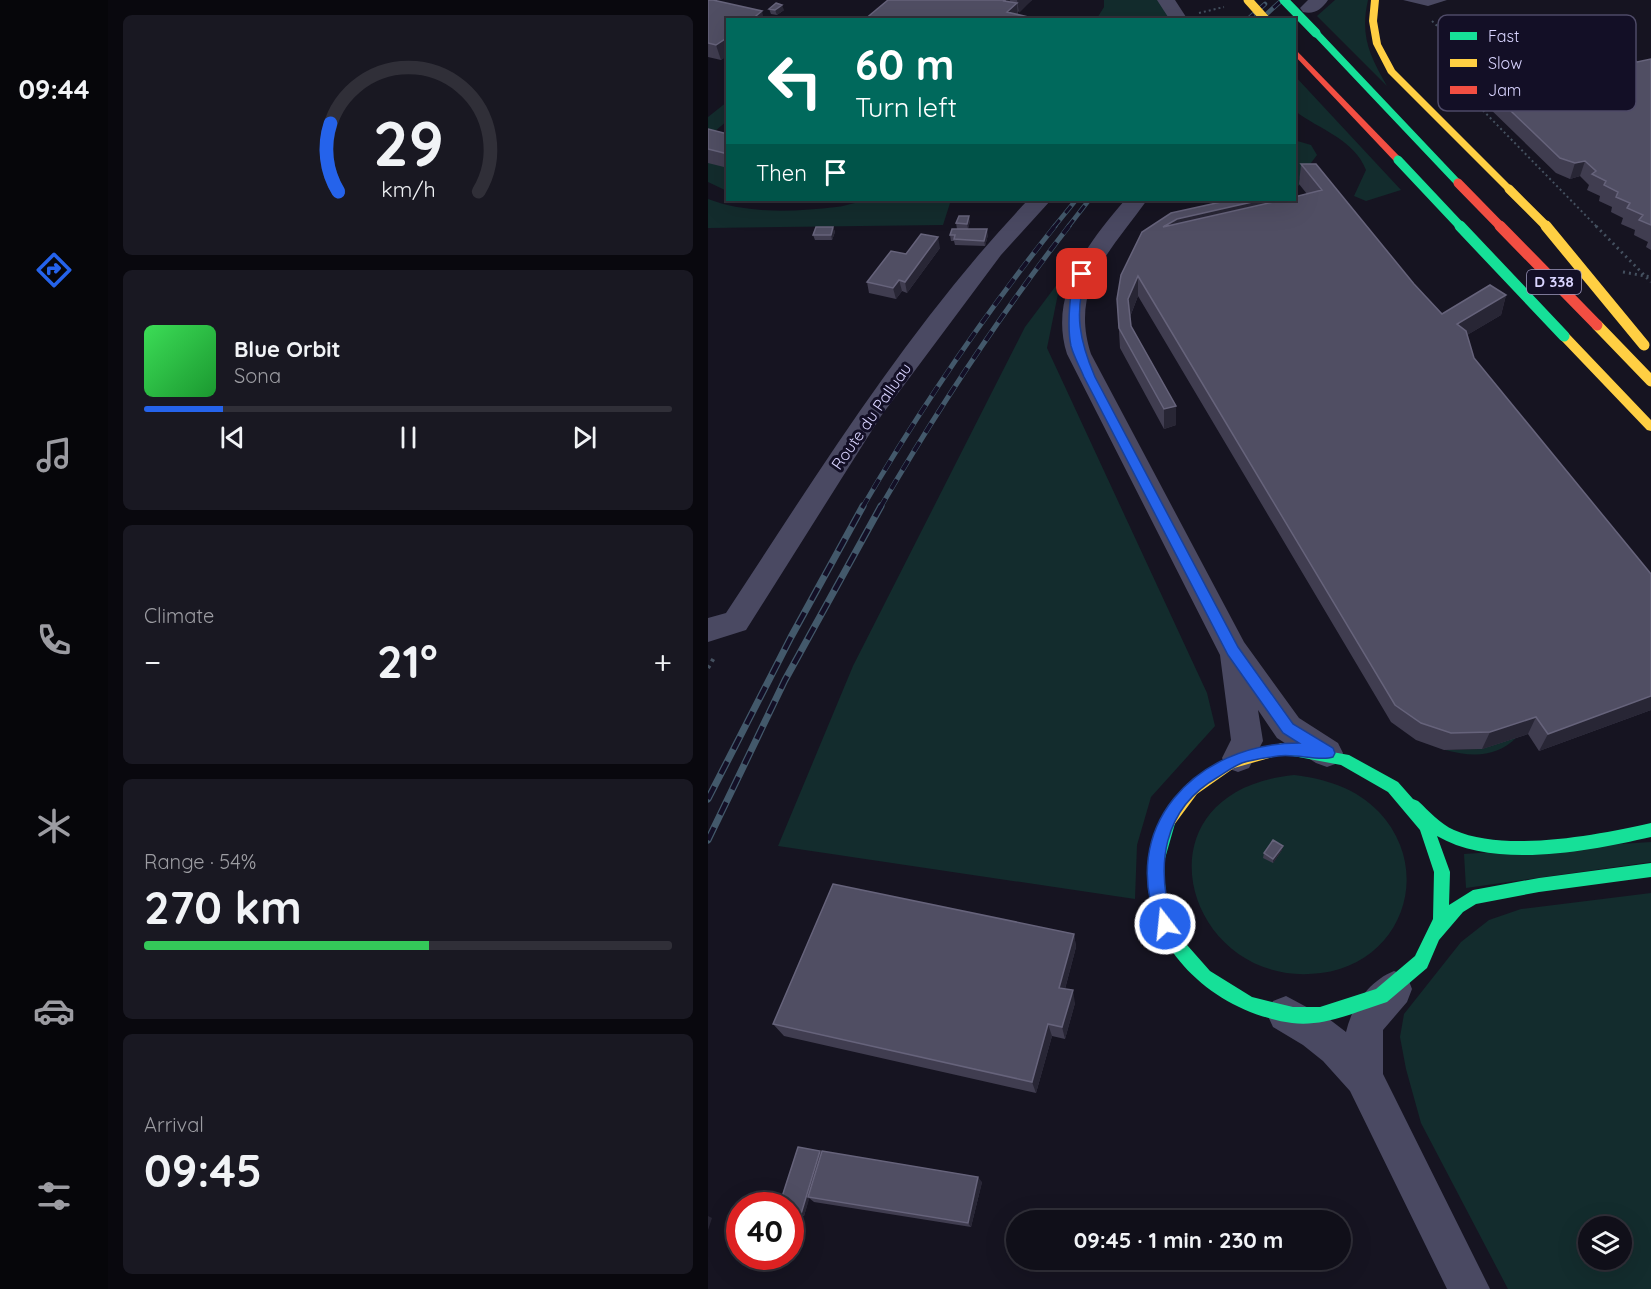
<!DOCTYPE html>
<html lang="en">
<head>
<meta charset="utf-8">
<style>
	body { margin:0; font-family:Quicksand,sans-serif; background:#191822; color:#f1f3f6; height:100vh; display:flex; flex-direction:column; font-size:22px; white-space:nowrap }
	* { box-sizing:border-box; margin:0 }
	p { font-size:20px; color:#9c9ca2 }
	.icon { flex:none; width:33px; height:33px; fill:none; stroke:currentColor; stroke-width:2; stroke-linecap:round; stroke-linejoin:round }
	.map { position:relative; flex:1; overflow:hidden }
	.panel { display:flex; flex-direction:column; gap:15px; padding:15px; background:#09080e; width:600px }
	.panel>* { flex:none }
	.top-card { position:absolute; left:18px; top:18px; width:570px; height:183px; border-radius:0px; box-shadow:0 6px 24px #0002,0 0 0 2px #302f38; background:#00695c; color:#fff; overflow:hidden }
	.controls { position:absolute; left:870px; top:1216px; display:grid; gap:12px }
	.controls a { display:grid; place-items:center; width:54px; height:54px; border-radius:50%; background:#100f19; box-shadow:0 6px 24px #0002,0 0 0 2px #302f38; font-size:30px }
	.speed { position:absolute; left:18px; top:1192px; display:flex; gap:12px; font-size:30px; font-weight:700; text-align:center }
	.speed>* { display:grid; place-content:center; width:78px; height:78px; border-radius:50%; background:#100f19; box-shadow:0 6px 24px #0002,0 0 0 2px #302f38; line-height:1 }
	.speed .limit { border:9px solid #d22; background:#fff; color:#111 }
	.pin { position:absolute; display:grid; place-items:center; width:51px; height:51px; color:#fff; margin:-26px; border-radius:12px; box-shadow:0 3px 9px #0006 }
	.me { position:absolute; width:66px; margin:-33px; rotate:344deg; stroke-linejoin:round; filter:drop-shadow(0 0 4px #0008) }
	.turn { display:flex; align-items:center; gap:21px; height:126px; padding:0 30px; font-size:27px }
	.turn .icon { width:78px; height:78px; stroke-width:2.5 }
	.turn b { display:block; font-size:42px; line-height:51px }
	.then { display:flex; align-items:center; height:57px; padding:0 30px; background:#0003; gap:12px; font-size:22px }
	.big { font-size:45px; font-weight:800; line-height:1.1 }
	.panel .card { flex:1; display:flex; flex-direction:column; justify-content:center; gap:9px; min-width:0; padding:0 21px; border-radius:9px; background:#191822 }
	.panel .dial { align-items:center; gap:0 }
	.dial svg { height:156px; overflow:visible; fill:none; stroke:#302f38; stroke-width:7; stroke-linecap:round; text-anchor:middle }
	.dial text { fill:#f1f3f6; stroke:none }
	.song { display:flex; align-items:center; gap:18px }
	.cover { width:72px; height:72px; border-radius:9px; background:linear-gradient(135deg,hsl(130 70% 55%),hsl(130 70% 35%)) }
	.played { height:6px; border-radius:3px; background:linear-gradient(90deg,#2563eb 15%,#302f38 15%) }
	.keys { display:flex; justify-content:space-around; direction:ltr }
	.heat { display:flex; justify-content:space-between; align-items:center; font-size:33px; direction:ltr }
	.charge { height:9px; border-radius:4px; background:linear-gradient(90deg,#34c759 54%,#302f38 0) }
	.trip { position:absolute; left:298px; top:1210px; width:345px; height:60px; border-radius:30px; background:#100f19; box-shadow:0 6px 24px #0002,0 0 0 2px #302f38; font-weight:800; line-height:60px; text-align:center }
	main { display:flex; flex:1; min-height:0 }
	.tab-bar { display:flex; flex-direction:column; width:108px; justify-content:space-around; align-items:center; background:#06060a; color:#9c9ca2 }
	.tab-bar .icon { width:42px; height:42px }
	.tab-bar .active { color:#2563eb }
	.tab-bar b { font-size:27px; color:#f1f3f6 }
	.map>svg:first-child { display:block }
	.green { fill:#132c2d; fill-rule:evenodd }
	.lines { fill:none; stroke-linecap:round; stroke-linejoin:round }
	.path-far2 { stroke:#44505f; stroke-width:2; stroke-dasharray:2 3; stroke-linecap:butt }
	.path-far1 { stroke:#44505f; stroke-width:3; stroke-dasharray:2 4; stroke-linecap:butt }
	.path { stroke:#44505f; stroke-width:4; stroke-dasharray:3 4.5; stroke-linecap:butt }
	.lane { fill:#4a4962; fill-rule:evenodd }
	.street { fill:#4a4962; fill-rule:evenodd }
	.fast { fill:#16e098; fill-rule:evenodd }
	.slow { fill:#ffcf43; fill-rule:evenodd }
	.jam { fill:#f24e42; fill-rule:evenodd }
	.rail-far2-casing { stroke:#43596b; stroke-width:4.5 }
	.rail-far1-casing { stroke:#43596b; stroke-width:5 }
	.rail-casing { stroke:#43596b; stroke-width:7 }
	.rail-far2 { stroke:#130f26; stroke-width:3; stroke-dasharray:9; stroke-linecap:butt }
	.rail-far1 { stroke:#130f26; stroke-width:4; stroke-dasharray:11; stroke-linecap:butt }
	.rail { stroke:#130f26; stroke-width:4.5; stroke-dasharray:14; stroke-linecap:butt }
	.fast-bridge-far1 { stroke:#16e098; stroke-width:9 }
	.fast-bridge { stroke:#16e098; stroke-width:11 }
	.slow-bridge-far1 { stroke:#ffcf43; stroke-width:9 }
	.slow-bridge { stroke:#ffcf43; stroke-width:11 }
	.jam-bridge-far1 { stroke:#f24e42; stroke-width:9 }
	.jam-bridge { stroke:#f24e42; stroke-width:11 }
	.wall { fill:#403d50 }
	.shaded-wall { fill:#282635 }
	.building { fill:#504e63; stroke:#66637b; stroke-width:1.5 }
	.route { fill:#2563eb; stroke:#184099; stroke-width:1.5 }
	.labels { text-anchor:middle; stroke-width:6; stroke-linejoin:round; paint-order:stroke }
	.shield { fill:#130f26; stroke:#9e99be; stroke-width:1.5 }
	.shield-label { font-size:15px; font-weight:bold; fill:#d9d4ff }
	.street-label { font-size:16px; fill:#d9d4ff; stroke:#130f26 }
	.key { fill:#130f26; stroke:#4e4a67; stroke-width:1.5 }
	.key-label { font-size:16px; fill:#d9d4ff }
</style>
</head>
<body>
<main>
<nav class="tab-bar">
<b>09:44</b>
<svg class="icon active" aria-label="directions" viewBox="0 0 24 24"><path d="M12 3l9 9-9 9-9-9zM9 14v-3h6M13 9l2 2-2 2"/></svg>
<svg class="icon" aria-label="music" viewBox="0 0 24 24"><path d="M9 18V5l10-2v13"/><circle cx="6" cy="18" r="3"/><circle cx="16" cy="16" r="3"/></svg>
<svg class="icon" aria-label="phone" viewBox="0 0 24 24"><path d="M5 4h4l2 5-3 2q2 4 5 5l2-3 5 2v4C11 20 4 13 5 4z"/></svg>
<svg class="icon" aria-label="climate" viewBox="0 0 24 24"><path d="M12 3v18M4 7l16 10M4 17L20 7"/></svg>
<svg class="icon" aria-label="car" viewBox="0 0 24 24"><path d="M5 17H2v-5l4-1 3-4h7l3 4 3 1v5h-3M9 17h6M6 11h13"/><circle cx="7" cy="17" r="2"/><circle cx="17" cy="17" r="2"/></svg>
<svg class="icon" aria-label="filters" viewBox="0 0 24 24"><path d="M4 7h16M4 17h16"/><circle cx="9" cy="7" r="2"/><circle cx="15" cy="17" r="2"/></svg>
</nav>
<section class="panel">
<div class="card dial"><svg viewBox="0 0 100 80">
<path d="M14 69A42 42 0 1 1 86 69"/>
<path d="M14 69A42 42 0 0 1 10 34" stroke="#2563eb"/>
<text x="50" y="56" font-size="32" font-weight="700">29</text>
<text x="50" y="72" font-size="11">km/h</text>
</svg></div>
<div class="card">
<div class="song"><i class="cover"></i><div><b>Blue Orbit</b><p>Sona</p></div></div>
<div class="played"></div>
<div class="keys"><svg class="icon" aria-label="previous" viewBox="0 0 24 24"><path d="M18 5L8 12l10 7zM5 5v14"/></svg><svg class="icon" aria-label="pause" viewBox="0 0 24 24"><path d="M8 5v14M16 5v14"/></svg><svg class="icon" aria-label="next" viewBox="0 0 24 24"><path d="M6 5l10 7-10 7zM19 5v14"/></svg></div>
</div>
<div class="card"><p>Climate</p>
<div class="heat"><a>−</a><b class="big">21°</b><a>+</a></div>
</div>
<div class="card"><p>Range · 54%</p><b class="big">270 km</b><div class="charge"></div></div>
<div class="card"><p>Arrival</p><b class="big">09:45</b></div>
</section>
<div class="map">
<svg width="943" height="1289" viewBox="0 0 943 1289">
	<rect width="100%" height="100%" fill="#161421"/>
	<path class="green" d="M396,0H450L461,15V19L388,20L396,7Z
		M627,0H660C652,35 661,55 679,86L609,16Z
		M586,75L693,190L658,201L646,196L658,170C646,139 612,130 587,111Z
		M19,102V121L0,137V117Z
		M586,140L603,145L609,155L591,179L592,185L587,187Z
		M0,141L19,146V191L0,182Z
		M0,199C40,214 86,212 128,207C140,206 152,200 164,200C190,198 217,200 243,200L235,225L0,228Z
		M353,279L339,348L499,693L507,726L443,797L429,845L427,899L70,846L145,666L317,327Z
		M809,737C788,758 764,757 737,750L774,749Z
		M586,775C618,779 648,788 671,812C727,872 693,963 613,973C477,991 419,792 586,775Z
		M943,842V862L758,888L756,854Z
		M943,893V1289H800L713,1123L698,1069L692,1037L696,1014L753,942L781,920L813,909ZM880,1227H914V1260H880Z"/>
	<g class="lines">
		<path class="path-far2" d="M491,13L516,7
			M724,21L763,58
			M832,36C806,42 743,48 751,86L889,227"/>
		<path class="path-far1" d="M888,226L943,282
			M915,272L943,277"/>
		<path class="path" d="M0,668L7,656"/>
		<path class="lane" d="M695,0H739L720,6Z"/>
		<path class="street" d="M449,0H467L480,20H462Z
			M600,0H620C614,9 606,15 595,12L592,8Z
			M320,200H343L293,255L173,416L38,630L0,642V618L18,613C112,470 202,324 320,200Z
			M417,200H439C404,250 361,286 383,354L536,642L591,718L630,743L635,753L630,763L619,767L608,763L569,738L550,710L555,741L541,768L530,772L519,768L514,758L523,740L512,655L359,354C340,294 380,243 417,200Z
			M686,971L699,976L704,989L699,1002L675,1030V1074L782,1289H739L642,1091L615,1061L595,1045L565,1027L559,1014L565,1001L578,996L621,1019L638,1032C644,1006 661,981 686,971Z"/>
		<path class="fast" d="M605,31H611L753,181V185H747L605,35Z
			M574,743L641,755L690,782L705,799L710,801C721,811 732,824 746,830C798,853 889,835 943,823V837C881,851 787,870 729,836L742,872L741,905L765,890L831,878L943,863V877L831,892L768,904L755,912L731,940L719,968L679,1002L673,1004C645,1013 615,1027 584,1023C506,1012 433,947 440,863C442,848 450,829 456,815L461,813L466,815L468,820L456,862L458,903L472,937L502,971L544,997L585,1007H612L668,989L707,956L725,919L726,872L712,830L680,792L633,765L569,753L567,749L569,745Z"/>
		<path class="slow" d="M663,0H671L669,21L673,44L687,70L804,187V191H798L680,73L665,44L661,21Z
			M856,332L860,333L943,420V431L939,430L852,339L851,336Z
			M574,743L579,745L581,749L579,753L526,768L489,794L466,825L461,827L456,825L454,820L456,815L479,784L517,759Z"/>
		<path class="jam" d="M586,48L693,158V162H687L586,55Z"/>
		<defs>
			<path id="rail-far2" d="M539,20L557,4
				M552,20L574,0
				M346,227L368,200
				M360,227L381,200"/>
			<path id="rail-far1" d="M154,508C212,409 276,315 347,226
				M172,508C229,410 292,315 361,226"/>
			<path id="rail" d="M0,799L83,637L155,506
				M0,840L77,680L173,506"/>
		</defs>
		<use href="#rail-far2" class="rail-far2-casing"/>
		<use href="#rail-far1" class="rail-far1-casing"/>
		<use href="#rail" class="rail-casing"/>
		<use href="#rail-far2" class="rail-far2"/>
		<use href="#rail-far1" class="rail-far1"/>
		<use href="#rail" class="rail"/>
		<path class="fast-bridge-far1" d="M576,0L608,33
			M690,160L753,227"/>
		<path class="fast-bridge" d="M752,226L856,336"/>
		<path class="slow-bridge-far1" d="M540,0L558,20
			M801,189L839,227"/>
		<path class="slow-bridge" d="M838,226L936,345
			M889,325L943,381"/>
		<path class="jam-bridge-far1" d="M750,183L793,227"/>
		<path class="jam-bridge" d="M792,226L889,325"/>
	</g>
	<path class="wall" d="M0,0L20,20V55L13,60L0,57Z
		M180,0H324L310,12V15Z
		M61,9L76,10L69,15L63,14Z
		M788,47L828,52L929,62L943,59V250L938,247L940,242L926,235L927,230L913,224L915,218L903,212L904,207L891,201L892,196L879,190L881,185L872,176L862,179L848,173L777,104L780,89L789,87L779,78L782,62H785Z
		M0,129L18,134V132L20,130V168L0,163Z
		M593,164L734,314L798,295L793,315L759,335L766,358L943,574V710L831,751L820,734L774,749L736,750L708,740L683,722L430,296L422,317L423,326L468,406V425L456,429L412,348L409,299L413,275L522,200H561V203L599,194L591,184Z
		M262,221L260,229L280,235L277,246L247,245L246,241H243L242,235L249,229L248,223Z
		M125,227L127,232L124,240H107L105,235Z
		M232,248L199,293L194,291L188,299L161,293L159,282L198,254Z
		M574,850L565,863L555,858L556,853Z
		M366,934L368,947L357,989L367,1003L357,1039L344,1036L328,1093L76,1036L65,1024Z
		M114,1153L274,1182L263,1227L106,1202L101,1198L96,1216L82,1213V1206Z"/>
	<path class="shaded-wall" d="M297,0H302L303,9L309,3L310,18L298,16Z
		M309,0H324L311,13Z
		M74,5L76,10L69,15L67,10Z
		M54,11L56,20H43Z
		M20,37V55L13,60L8,45Z
		M877,161L872,176L862,179L867,163Z
		M553,200H561L560,218L455,227L469,219Z
		M261,216L262,221L260,229L259,224Z
		M125,227L127,232L124,240L123,235Z
		M279,229L280,235L277,246L276,241Z
		M230,237L232,248L199,293L197,282Z
		M430,276V296L421,319L420,299Z
		M191,280L194,291L188,299L185,288Z
		M798,295L793,315L744,344L749,324Z
		M468,406V425L456,429V409Z
		M943,696V710L831,751L840,734Z
		M828,717L820,734L774,749L782,732Z
		M575,846L574,850L565,863V859Z
		M366,934L368,947L354,1000L351,988Z
		M365,990L367,1003L357,1039L354,1027Z
		M340,1024L344,1036L328,1093L324,1082Z
		M112,1151L115,1154L96,1216L93,1214Z
		M270,1177L274,1182L263,1227L260,1223Z
		M0,1216L4,1218L0,1230Z"/>
	<path class="building" d="M0,0H5L54,11L43,20H20V37L8,45L0,43Z
		M180,0H297L296,1L309,3L299,12L320,17L317,20H156Z
		M68,3L74,5L67,10L61,9Z
		M898,37L929,62L943,59V225L931,220L935,215L919,208L922,203L908,197L910,192L896,185L898,181L884,174L888,171L877,161L867,163L852,158L780,89L805,83L782,62L801,58L788,47L814,41L828,52Z
		M0,129L20,134V154L0,149Z
		M593,164H608L706,284L734,314L782,285L798,295L749,324L758,331L766,358L943,574V696L840,734L828,717L782,732L743,733L713,723L687,705L430,276L420,299L423,326L468,406L456,409L411,328L409,299L413,275L434,232L463,213L522,200H553L469,219L455,227L574,200H586V197L614,190Z
		M251,216H261L259,224L248,223Z
		M108,227H125L123,235H105Z
		M244,229H279L276,241L246,239L247,235H242Z
		M213,234L230,237L197,282L191,280L185,288L159,282L183,251L198,254Z
		M565,840L575,846L565,859L556,853Z
		M125,884L366,934L351,988L365,990L354,1027L340,1024L324,1082L65,1024Z
		M90,1147L112,1151L93,1214L82,1212V1206H71Z
		M114,1151L270,1177L260,1223L100,1197Z"/>
	<path class="route" d="M374,271L379,274C365,312 372,342 387,377L530,647L585,724L625,748L627,753L625,757C612,762 587,753 570,756C559,758 546,759 534,763C526,766 518,772 510,777C454,809 447,867 465,924L463,930L457,932L452,930C407,828 488,743 591,743L575,733L520,655L376,377C372,367 366,357 363,346C360,332 359,277 374,271Z"/>
	<g class="labels">
		<rect class="shield" x="819" y="270" width="54" height="24" rx="4.5"/>
		<g class="shield-label">
			<text x="846" y="287">D 338</text>
		</g>
		<g class="street-label">
			<text transform="translate(163 416) rotate(-55)" y="6">Route du Palluau</text>
		</g>
	</g>
	<rect x="730" y="15" width="198" height="96" rx="9" class="key"/>
	<rect x="742" y="32" width="27" height="8" fill="#16e098"/>
	<rect x="742" y="59" width="27" height="8" fill="#ffcf43"/>
	<rect x="742" y="86" width="27" height="8" fill="#f24e42"/>
	<g class="key-label">
		<text x="780" y="42">Fast</text>
		<text x="780" y="69">Slow</text>
		<text x="780" y="96">Jam</text>
	</g>
</svg>
<div class="controls">
<a><svg class="icon" aria-label="layers" viewBox="0 0 24 24"><path d="M12 4l9 5-9 5-9-5zM3 14l9 5 9-5"/></svg></a>
</div>
<div class="speed"><div class="limit">40</div></div>
<div class="pin" style="left:374px;top:274px;background:#d93025"><svg class="icon" aria-label="arrive" viewBox="0 0 24 24"><path d="M6 21V4h12l-3 4 3 4H6"/></svg></div>
<svg class="me" style="left:457px;top:924px" viewBox="-20 -20 40 40"><circle r="17" fill="#2563eb" stroke="#fff" stroke-width="3"/><path d="M0-11L8 9 0 5-8 9z" fill="#fff"/></svg>
<div class="trip">09:45 · 1 min · 230 m</div>
<div class="top-card">
<div class="turn"><svg class="icon" aria-label="left" viewBox="0 0 24 24"><path d="M17 20v-9H6M10 6l-5 5 5 5"/></svg><div><b>60 m</b>Turn left</div></div>
<div class="then">Then<svg class="icon" aria-label="arrive" viewBox="0 0 24 24"><path d="M6 21V4h12l-3 4 3 4H6"/></svg></div>
</div>
</div>
</main>
</body>
</html>
